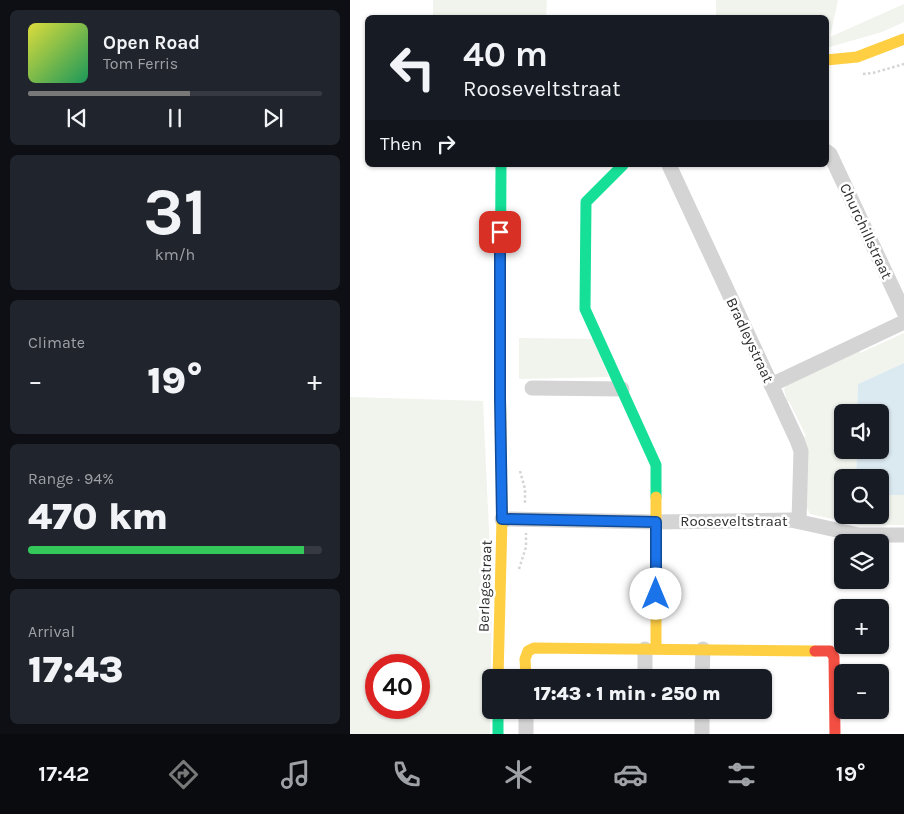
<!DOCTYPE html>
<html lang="en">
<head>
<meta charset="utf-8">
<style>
	body { margin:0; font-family:Karla,sans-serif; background:#20242c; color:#f1f3f6; height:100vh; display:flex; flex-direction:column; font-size:19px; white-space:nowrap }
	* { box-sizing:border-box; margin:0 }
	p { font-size:16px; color:#9ea1a6 }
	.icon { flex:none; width:28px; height:28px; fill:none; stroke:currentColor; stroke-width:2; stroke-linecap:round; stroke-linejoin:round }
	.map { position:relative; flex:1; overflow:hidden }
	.drawer { display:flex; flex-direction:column; gap:10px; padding:10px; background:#0d0f14; width:350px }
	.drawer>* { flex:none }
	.hud { position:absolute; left:15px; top:15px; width:464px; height:152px; border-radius:8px; box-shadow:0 1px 4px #0004; background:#171b24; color:#f1f3f6; overflow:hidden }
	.controls { position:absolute; left:484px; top:404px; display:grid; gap:10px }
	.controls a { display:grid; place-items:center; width:55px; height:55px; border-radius:8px; background:#171b24; box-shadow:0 1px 4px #0004; font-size:25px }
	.speed { position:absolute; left:15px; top:654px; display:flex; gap:10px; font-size:25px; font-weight:700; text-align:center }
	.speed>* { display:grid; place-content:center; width:65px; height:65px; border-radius:50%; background:#171b24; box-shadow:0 1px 4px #0004; line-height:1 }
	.speed .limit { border:8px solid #d22; background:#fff; color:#111 }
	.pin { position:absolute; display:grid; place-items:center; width:42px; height:42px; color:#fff; margin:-21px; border-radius:10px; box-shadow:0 2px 8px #0006 }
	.me { position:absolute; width:55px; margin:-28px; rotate:0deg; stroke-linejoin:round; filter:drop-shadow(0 0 4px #0008) }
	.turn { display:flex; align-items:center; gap:18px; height:105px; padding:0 15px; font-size:22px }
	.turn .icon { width:65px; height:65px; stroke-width:2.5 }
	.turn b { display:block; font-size:35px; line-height:42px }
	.then { display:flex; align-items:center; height:48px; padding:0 15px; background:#0003; gap:10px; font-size:19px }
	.big { font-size:38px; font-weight:800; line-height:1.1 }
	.drawer .tile { flex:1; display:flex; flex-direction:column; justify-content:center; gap:8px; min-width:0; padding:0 18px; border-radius:8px; background:#20242c }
	.drawer .dial { align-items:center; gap:0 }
	.dial b { font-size:65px; line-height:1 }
	.song { display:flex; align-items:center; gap:15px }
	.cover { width:60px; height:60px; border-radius:8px; background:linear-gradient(135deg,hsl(60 70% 55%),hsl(150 70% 35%)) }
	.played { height:5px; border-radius:2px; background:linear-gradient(90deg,#787878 55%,#363941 55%) }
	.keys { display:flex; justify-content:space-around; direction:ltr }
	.heat { display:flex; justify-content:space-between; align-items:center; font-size:28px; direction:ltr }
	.charge { height:8px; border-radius:4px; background:linear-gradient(90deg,#34c759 94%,#363941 0) }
	.trip { position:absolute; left:132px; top:669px; width:290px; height:50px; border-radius:8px; background:#171b24; box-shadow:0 1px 4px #0004; font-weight:800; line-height:50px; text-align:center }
	.tab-bar { display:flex; height:80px; justify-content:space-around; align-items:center; background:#090b0e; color:#9ea1a6 }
	.tab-bar .icon { width:35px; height:35px }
	.tab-bar .active { color:#787878 }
	.tab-bar b { font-size:22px; color:#f1f3f6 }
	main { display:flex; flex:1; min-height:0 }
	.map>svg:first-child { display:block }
	.green { fill:#f1f4ed; fill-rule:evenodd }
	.water { fill:#dbe9f0 }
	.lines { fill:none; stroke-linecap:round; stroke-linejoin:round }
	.path { stroke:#d4d4d4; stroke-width:2.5; stroke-dasharray:2.5 2.5; stroke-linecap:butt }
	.street { stroke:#d4d4d4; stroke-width:15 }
	.fast { stroke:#16e098; stroke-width:11 }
	.slow { stroke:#ffcf43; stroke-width:11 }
	.jam { stroke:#f24e42; stroke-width:11 }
	.route-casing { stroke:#114b97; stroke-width:12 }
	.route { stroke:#1a73e8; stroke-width:9 }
	.labels { text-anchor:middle; stroke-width:5; stroke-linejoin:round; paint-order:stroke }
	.street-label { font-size:15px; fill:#2f2f2f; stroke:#fff }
</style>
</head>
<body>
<main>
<section class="drawer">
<div class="tile">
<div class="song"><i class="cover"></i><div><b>Open Road</b><p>Tom Ferris</p></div></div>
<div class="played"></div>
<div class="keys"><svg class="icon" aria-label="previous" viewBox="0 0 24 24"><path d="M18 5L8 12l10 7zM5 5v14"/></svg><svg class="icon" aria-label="pause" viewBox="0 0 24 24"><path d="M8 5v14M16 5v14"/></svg><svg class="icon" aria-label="next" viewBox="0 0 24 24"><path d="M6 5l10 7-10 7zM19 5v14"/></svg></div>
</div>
<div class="tile dial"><b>31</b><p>km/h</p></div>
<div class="tile"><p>Climate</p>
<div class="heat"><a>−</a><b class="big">19°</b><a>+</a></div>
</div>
<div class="tile"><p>Range · 94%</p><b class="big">470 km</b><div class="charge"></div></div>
<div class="tile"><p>Arrival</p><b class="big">17:43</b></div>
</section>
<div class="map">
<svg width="554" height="734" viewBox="0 0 554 734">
	<rect width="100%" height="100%" fill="#fff"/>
	<path class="green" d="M83,0H197L196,17H83Z
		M366,0H488L480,37L554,4V22L532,32L476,48V18L366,17Z
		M554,333V363L508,384L507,412H492V450H507L506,477L492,478V515H530V495H554V525H510L460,514L457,508L452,438L456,436L439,401H437L434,389L437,385L510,349V353Z
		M169,338L243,339L259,377L169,379Z
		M0,397L133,401L142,596L140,734H0ZM26,665H69V708H26Z"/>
	<path class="water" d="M554,363V495H530V478L506,477L507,450H530V412H507L508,384Z"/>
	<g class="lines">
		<path class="path" d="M513,74L523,73L554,64
			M170,471L175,489V505
			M169,569L176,547V533"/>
		<path class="street" d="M476,151L480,154L554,312
			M319,165L447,440L451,451L449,521
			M421,385L554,322
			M182,388L272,389
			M152,519L306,522L441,520L509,535H554
			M295,649V678
			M352,678L353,649
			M176,710V734
			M352,710V734"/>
		<path class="fast" d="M273,165L236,202L235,309L306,465V497
			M150,362L151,165
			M148,710V734"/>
		<path class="slow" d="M476,60L507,57L554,39
			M306,497V649
			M148,678L152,519L150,362
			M176,678L175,659L178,651L184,648L465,651"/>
		<path class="jam" d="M465,651H480L484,657L485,734"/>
	</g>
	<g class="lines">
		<defs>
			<path id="route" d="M150,232V398L152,519L306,522V594"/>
		</defs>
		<use href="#route" class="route-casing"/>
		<use href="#route" class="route"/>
	</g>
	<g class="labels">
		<g class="street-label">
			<text transform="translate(516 231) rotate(65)" y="5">Churchillstraat</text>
			<text transform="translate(400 340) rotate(65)" y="5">Bradleystraat</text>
			<text x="384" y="526">Rooseveltstraat</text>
			<text transform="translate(135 586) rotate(-88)" y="5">Berlagestraat</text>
		</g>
	</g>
</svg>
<div class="controls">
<a><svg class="icon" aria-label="sound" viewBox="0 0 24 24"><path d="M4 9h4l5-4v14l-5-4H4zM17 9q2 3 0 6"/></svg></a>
<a><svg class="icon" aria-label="search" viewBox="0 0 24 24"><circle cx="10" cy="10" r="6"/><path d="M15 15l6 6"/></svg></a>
<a><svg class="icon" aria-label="layers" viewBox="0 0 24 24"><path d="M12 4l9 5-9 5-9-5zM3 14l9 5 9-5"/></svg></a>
<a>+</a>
<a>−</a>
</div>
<div class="speed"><div class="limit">40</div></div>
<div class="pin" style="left:150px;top:232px;background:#d93025"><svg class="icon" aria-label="arrive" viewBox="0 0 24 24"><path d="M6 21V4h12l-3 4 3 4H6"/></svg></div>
<svg class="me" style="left:306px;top:594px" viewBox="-20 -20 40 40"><circle r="19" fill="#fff"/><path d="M0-13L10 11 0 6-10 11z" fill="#1a73e8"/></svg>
<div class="trip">17:43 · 1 min · 250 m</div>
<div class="hud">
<div class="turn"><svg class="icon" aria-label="left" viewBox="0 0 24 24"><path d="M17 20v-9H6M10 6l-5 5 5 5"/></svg><div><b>40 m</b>Rooseveltstraat</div></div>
<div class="then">Then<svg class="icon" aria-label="right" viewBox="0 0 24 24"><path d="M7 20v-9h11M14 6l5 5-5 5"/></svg></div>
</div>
</div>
</main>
<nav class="tab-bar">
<b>17:42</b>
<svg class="icon active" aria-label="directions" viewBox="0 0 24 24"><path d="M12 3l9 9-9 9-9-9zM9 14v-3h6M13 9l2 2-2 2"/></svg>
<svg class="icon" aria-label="music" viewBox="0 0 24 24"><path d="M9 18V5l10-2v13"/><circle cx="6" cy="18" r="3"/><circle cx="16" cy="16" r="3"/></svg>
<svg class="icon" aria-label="phone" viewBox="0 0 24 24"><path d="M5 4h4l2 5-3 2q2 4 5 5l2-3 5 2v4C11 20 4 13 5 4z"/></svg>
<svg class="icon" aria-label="climate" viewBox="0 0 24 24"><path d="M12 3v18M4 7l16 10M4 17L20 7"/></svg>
<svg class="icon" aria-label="car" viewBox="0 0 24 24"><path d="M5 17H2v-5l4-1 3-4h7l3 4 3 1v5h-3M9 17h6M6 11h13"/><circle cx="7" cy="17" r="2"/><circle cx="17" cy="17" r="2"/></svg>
<svg class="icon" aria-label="filters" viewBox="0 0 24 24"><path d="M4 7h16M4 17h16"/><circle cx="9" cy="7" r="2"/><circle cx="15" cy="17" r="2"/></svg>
<b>19°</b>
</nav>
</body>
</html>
